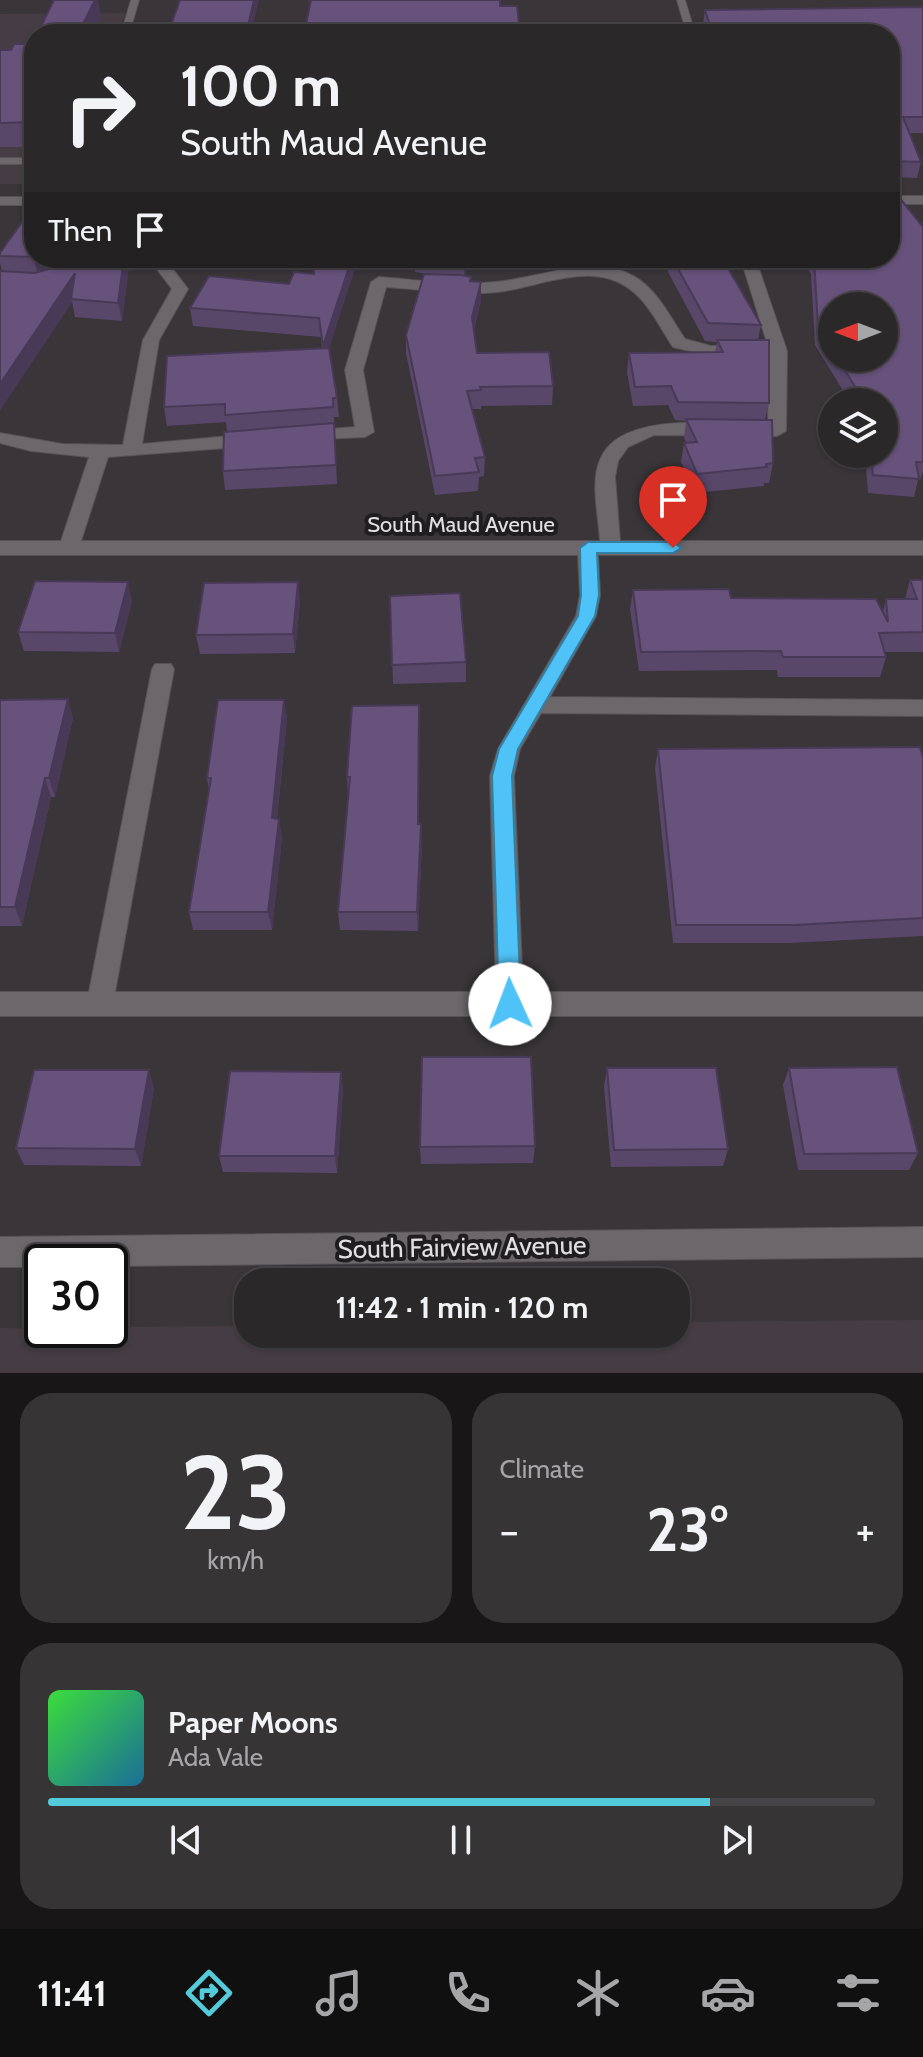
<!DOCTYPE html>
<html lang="en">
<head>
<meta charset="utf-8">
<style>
	body { margin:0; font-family:Cabin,sans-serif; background:#373436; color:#f1f3f6; height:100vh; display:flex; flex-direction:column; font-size:30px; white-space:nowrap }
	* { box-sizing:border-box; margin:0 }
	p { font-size:26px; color:#a6a6a8 }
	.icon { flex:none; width:44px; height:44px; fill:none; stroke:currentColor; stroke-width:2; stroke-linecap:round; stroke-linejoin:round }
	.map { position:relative; height:1373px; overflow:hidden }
	.details { display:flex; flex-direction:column; gap:20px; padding:20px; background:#181617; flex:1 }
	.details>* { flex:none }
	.top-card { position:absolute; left:24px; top:24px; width:876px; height:244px; border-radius:32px; box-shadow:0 2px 6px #0004,0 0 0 2px #474447; background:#2b282a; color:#f1f3f6; overflow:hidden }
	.needle { width:52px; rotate:270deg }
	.tools { position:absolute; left:818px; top:292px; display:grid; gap:16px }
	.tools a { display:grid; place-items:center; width:80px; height:80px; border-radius:50%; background:#2b282a; box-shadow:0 2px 6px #0004,0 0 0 2px #474447; font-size:40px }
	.speed { position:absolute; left:24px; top:1244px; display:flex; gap:16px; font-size:40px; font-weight:700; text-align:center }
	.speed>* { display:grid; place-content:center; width:104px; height:104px; border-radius:50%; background:#2b282a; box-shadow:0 2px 6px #0004,0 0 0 2px #474447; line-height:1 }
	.speed .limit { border:4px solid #111; border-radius:12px; background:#fff; color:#111 }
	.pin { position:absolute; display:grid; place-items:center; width:68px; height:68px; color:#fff; margin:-82px -34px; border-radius:50% 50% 50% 0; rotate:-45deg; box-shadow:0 0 8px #0007 }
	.pin .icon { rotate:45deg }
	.me { position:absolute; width:88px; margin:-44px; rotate:358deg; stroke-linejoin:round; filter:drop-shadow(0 0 6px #0008) }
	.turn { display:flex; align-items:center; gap:28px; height:168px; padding:0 24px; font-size:36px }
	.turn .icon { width:104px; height:104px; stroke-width:2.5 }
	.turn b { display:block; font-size:56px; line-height:68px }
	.then { display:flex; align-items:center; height:76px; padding:0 24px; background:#0003; gap:16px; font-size:30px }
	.big { font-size:60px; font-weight:700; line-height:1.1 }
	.details .tile { flex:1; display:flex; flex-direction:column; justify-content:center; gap:12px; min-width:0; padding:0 28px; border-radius:32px; background:#373436 }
	.details .dial { align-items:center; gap:0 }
	.dial b { font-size:104px; line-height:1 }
	.song { display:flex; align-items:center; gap:24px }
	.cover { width:96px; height:96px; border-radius:12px; background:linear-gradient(135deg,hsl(120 70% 55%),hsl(200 70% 35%)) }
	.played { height:8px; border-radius:4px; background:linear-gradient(90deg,#53cbdb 80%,#474447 80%) }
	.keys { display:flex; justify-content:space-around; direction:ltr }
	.heat { display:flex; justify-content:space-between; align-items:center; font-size:44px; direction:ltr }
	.details .tiles { flex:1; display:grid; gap:20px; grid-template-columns:1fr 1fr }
	.tile:last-child { grid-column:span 2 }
	.trip { position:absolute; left:234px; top:1268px; width:456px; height:80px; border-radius:32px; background:#2b282a; box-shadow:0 2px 6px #0004,0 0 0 2px #474447; font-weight:700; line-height:80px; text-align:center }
	.tabs { display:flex; height:128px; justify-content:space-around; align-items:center; background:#111011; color:#a6a6a8 }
	.tabs .icon { width:56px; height:56px }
	.tabs .current { color:#53cbdb }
	.tabs b { font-size:36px; color:#f1f3f6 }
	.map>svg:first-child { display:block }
	.built { fill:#463d44 }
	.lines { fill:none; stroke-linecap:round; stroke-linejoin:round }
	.service-casing { stroke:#575356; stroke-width:2 }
	.minor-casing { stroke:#575356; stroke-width:2 }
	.service { fill:#6c676b; fill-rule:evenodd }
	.minor { fill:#6c676b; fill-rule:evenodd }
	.wall { fill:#59476a; fill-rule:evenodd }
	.shaded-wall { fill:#483956 }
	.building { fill:#67527b; stroke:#483956; stroke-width:2 }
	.route { fill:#4fc3f7; stroke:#337fa1; stroke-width:2 }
	.labels { text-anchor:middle; stroke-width:8; stroke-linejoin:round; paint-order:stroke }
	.street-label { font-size:22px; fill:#e2dfe1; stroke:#1f1d1f }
	.near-street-label { font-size:26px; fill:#e2dfe1; stroke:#1f1d1f }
</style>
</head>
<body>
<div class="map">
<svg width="923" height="1373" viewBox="0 0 923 1373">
	<rect width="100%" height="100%" fill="#393538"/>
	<path class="built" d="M126,13L117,34H34V184H0V14Z
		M923,1320V1373H0V1328L110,1330V1327L248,1326V1334H676V1322Z"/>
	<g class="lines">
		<defs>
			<path id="service" d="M131,0H139L129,34H121Z
				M677,0H685L695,34H687Z
				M0,158H34V164H0Z"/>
			<path id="minor" d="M890,196H923V204H890Z
				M0,197H34V205H0Z
				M160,258L166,260L188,289L159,340L142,444L252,434L261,440L252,446L108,457L81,541H600C599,518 590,483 600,460C620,409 723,425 768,425L769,356H711L673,347C657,323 645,294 618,282C581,265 535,288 497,292C460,296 422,289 386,287L363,370L374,432L365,437L300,440L297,436L306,431L355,427L345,370L371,282L379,277C418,280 457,286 496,282C544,278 609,246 650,289C664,303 674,323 685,339L711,346H768L744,269L746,266H758L787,351L786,431L777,436L654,435L628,447L618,461L615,477L620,541H923V555H598L600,595L596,616L550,697L923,700V716L541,713L520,749L514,776L523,992H923V1016H0V992H89L152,669L155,664H171L174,669L115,992H496L490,776L498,749L576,616L580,595L578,555H0V541H61L89,457L31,451L0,443V433L62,444L123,445L143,340L172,289L156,268L98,271L90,266L98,261Z
				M923,1227V1257L110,1266V1262H42V1267H0V1237Z"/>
		</defs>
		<use href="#service" class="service-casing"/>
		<use href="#minor" class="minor-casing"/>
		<use href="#service" class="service"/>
		<use href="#minor" class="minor"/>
	</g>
	<path class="wall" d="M923,7V133H910L921,162L917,178L890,177V34H706L703,25L705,10Z
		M34,40V147H0V50H11L32,44Z
		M32,208L34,258H64L59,266L124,258L128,274L122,321L75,317L72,302L0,410V271L2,272L0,263V253Z
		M923,227V471L920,480H918L914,497L868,493L865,454H884V402H850L815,345L811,274L800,258H890ZM832,306L884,358H832Z
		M414,258H469L465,276L471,277V281L481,300L474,329L477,353L553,386L552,405L481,406V409H472L485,457L484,476L479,477L478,491L435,495L406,353V335L428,274L415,272Z
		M669,258H725V263L761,325L758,340L769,403L765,420L773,463L769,483H764V486L695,493L681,462L684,443L686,442L684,438L686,421L675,420L668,405L633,406L627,372L629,353L715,352L717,342L705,341L668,272Z
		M355,268L329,348L337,398L339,417H334L337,484L225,490L223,471L227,431L226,422L167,426L164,407L322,349L321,337L193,326L190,308L289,284L314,274Z
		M910,580H923V652H885L886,657L880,677H778L777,670L639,671L630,609L633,590L883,611L886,599H905Z
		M390,596L466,662V682L393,684Z
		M132,601L119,652L24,651L18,632Z
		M300,601L295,653L200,654L196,635Z
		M0,700L73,718L55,797H51L22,926H0Z
		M284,700L287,719L277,819L282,838L272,930H193L189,912L209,790L207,778Z
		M419,705V824L422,843L418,931L340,930L338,912L348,794L347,777Z
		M658,749L923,758V936L790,943H673L655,768Z
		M607,1068L728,1149L723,1166L611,1167L604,1086Z
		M789,1068L918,1153L909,1170H798L783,1085Z
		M341,1072L343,1090L337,1173L223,1172L219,1156Z
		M154,1088L141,1166L24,1165L16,1148Z
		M535,1146L533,1163L421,1164L420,1147Z"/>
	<path class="shaded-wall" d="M95,0H98L101,18L93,34H78Z
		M254,0H259L251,34H246Z
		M33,257L34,258H64L56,269L38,275Z
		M124,258L128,274L122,321L118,303Z
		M352,258H354L355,268L324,364L323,346Z
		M465,258H469L464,279V262Z
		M75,273L71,299L72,302L0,410V384Z
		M481,282V300L472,335V317Z
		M128,582L132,601L119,652L115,633Z
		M298,582L300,601L295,653L293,634Z
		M68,699L73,718L55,797L49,778Z
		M284,700L287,719L275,837L272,818Z
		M45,778L51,797L22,926L15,907Z
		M279,819L282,838L272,930L268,912Z
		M421,824L422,843L418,931L417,912Z
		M149,1070L154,1088L141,1166L135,1149Z
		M341,1072L343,1090L337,1173L335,1156Z"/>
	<path class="building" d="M54,0H95L78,34H37Z
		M180,0H254L246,34H168Z
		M311,0H500V6H517L520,34H304Z
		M923,7V117H903L921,162L890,161V34H713L705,10Z
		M34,40V122L0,123V50H11L14,44H32Z
		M890,186L923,227V462H916L919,479L873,475L871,454H884V402H865L837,358H884V306H832V350L818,328L814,258H890Z
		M32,208H34V257L0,256V253Z
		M86,258H124L118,303L71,299L75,273L0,384V271L35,273Z
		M313,258H352L323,346L319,318L190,308L209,276L289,284L294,272L314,274Z
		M441,258H465L464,262Z
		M672,258H725V263L761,325L708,323Z
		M424,274L461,275L471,277L470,281L481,282L472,317L477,353L549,352L553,386L480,387L481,390L467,391L485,457L475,458L479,472L435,476L406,335Z
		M717,340H769V403L678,402L671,386L635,387L629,353L723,352Z
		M329,348L337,398H333V407L225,415V404L164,407L167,356Z
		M686,419L772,420L773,463L766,464L767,467L697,474L684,443L697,442Z
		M334,423L336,465L223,471L224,432Z
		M910,580H923V632L879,633L886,657H783L781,651L641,652L633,590L729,589L731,598L876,599L888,622L886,599H917Z
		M35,581L128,582L115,633L18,632Z
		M298,582L293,634L196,635L204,583Z
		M460,593L466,662L392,665L390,596Z
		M68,699L49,778H45L15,907H0V700Z
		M218,700H284L272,818L279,819L268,912H189L211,778H207Z
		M419,705L418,824H421L417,912H338L350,777H347L352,706Z
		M920,747L923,758V918L795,925H676L658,749Z
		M422,1057H531L535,1146L420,1147Z
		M897,1067L918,1153L804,1154L789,1068Z
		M607,1068H716L728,1149L614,1150Z
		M34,1070H149L135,1149L16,1148Z
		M230,1071L341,1072L335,1156H219Z"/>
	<path class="route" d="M588,542H673L681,548L673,553H597L599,595L595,616L518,749L512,776L521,1004L518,1011L510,1014L503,1011L499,1004L492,776L499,749L578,616L581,595L580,548Z"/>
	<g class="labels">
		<g class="street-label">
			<text x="461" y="532">South Maud Avenue</text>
		</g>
		<g class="near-street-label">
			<text transform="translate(462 1247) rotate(-1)" y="9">South Fairview Avenue</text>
		</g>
	</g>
</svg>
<div class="tools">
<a><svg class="needle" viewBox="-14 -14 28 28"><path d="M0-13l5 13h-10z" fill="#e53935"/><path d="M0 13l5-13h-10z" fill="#a6a6a8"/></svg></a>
<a><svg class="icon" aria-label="layers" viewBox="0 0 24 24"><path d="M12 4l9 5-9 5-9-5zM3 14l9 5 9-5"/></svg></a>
</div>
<div class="speed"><div class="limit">30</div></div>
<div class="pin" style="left:673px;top:548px;background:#d93025"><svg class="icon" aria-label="arrive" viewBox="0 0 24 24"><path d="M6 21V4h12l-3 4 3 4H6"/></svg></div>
<svg class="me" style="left:510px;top:1004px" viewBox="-20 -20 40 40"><circle r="19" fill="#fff"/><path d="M0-13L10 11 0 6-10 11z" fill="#4fc3f7"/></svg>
<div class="trip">11:42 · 1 min · 120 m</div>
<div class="top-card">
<div class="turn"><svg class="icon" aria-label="right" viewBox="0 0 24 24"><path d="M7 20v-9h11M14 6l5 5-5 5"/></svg><div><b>100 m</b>South Maud Avenue</div></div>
<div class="then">Then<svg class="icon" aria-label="arrive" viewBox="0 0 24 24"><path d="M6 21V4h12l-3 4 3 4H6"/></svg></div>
</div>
</div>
<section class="details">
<div class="tiles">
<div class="tile dial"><b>23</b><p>km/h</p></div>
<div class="tile"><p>Climate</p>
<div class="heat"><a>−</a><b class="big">23°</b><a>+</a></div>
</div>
<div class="tile">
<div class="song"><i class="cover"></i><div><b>Paper Moons</b><p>Ada Vale</p></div></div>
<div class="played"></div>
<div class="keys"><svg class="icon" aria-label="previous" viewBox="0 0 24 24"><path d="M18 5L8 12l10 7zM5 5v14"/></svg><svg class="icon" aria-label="pause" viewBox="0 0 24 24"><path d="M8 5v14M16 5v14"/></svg><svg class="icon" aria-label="next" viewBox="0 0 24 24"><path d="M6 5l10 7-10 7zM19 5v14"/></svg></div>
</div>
</div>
</section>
<nav class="tabs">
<b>11:41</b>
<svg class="icon current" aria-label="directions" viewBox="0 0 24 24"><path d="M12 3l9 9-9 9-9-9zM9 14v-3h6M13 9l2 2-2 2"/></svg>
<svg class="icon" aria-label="music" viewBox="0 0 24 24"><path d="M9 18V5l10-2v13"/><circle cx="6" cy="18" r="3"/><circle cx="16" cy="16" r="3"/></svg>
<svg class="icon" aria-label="phone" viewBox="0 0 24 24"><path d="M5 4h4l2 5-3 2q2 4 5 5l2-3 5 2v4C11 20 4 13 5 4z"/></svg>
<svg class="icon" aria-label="climate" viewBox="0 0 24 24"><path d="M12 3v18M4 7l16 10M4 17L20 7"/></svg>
<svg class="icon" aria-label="car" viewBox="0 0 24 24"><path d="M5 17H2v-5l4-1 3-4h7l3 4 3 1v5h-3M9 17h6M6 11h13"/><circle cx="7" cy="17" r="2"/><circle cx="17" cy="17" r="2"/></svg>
<svg class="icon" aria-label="filters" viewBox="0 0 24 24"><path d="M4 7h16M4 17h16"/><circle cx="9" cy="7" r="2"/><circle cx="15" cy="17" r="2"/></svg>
</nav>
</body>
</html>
